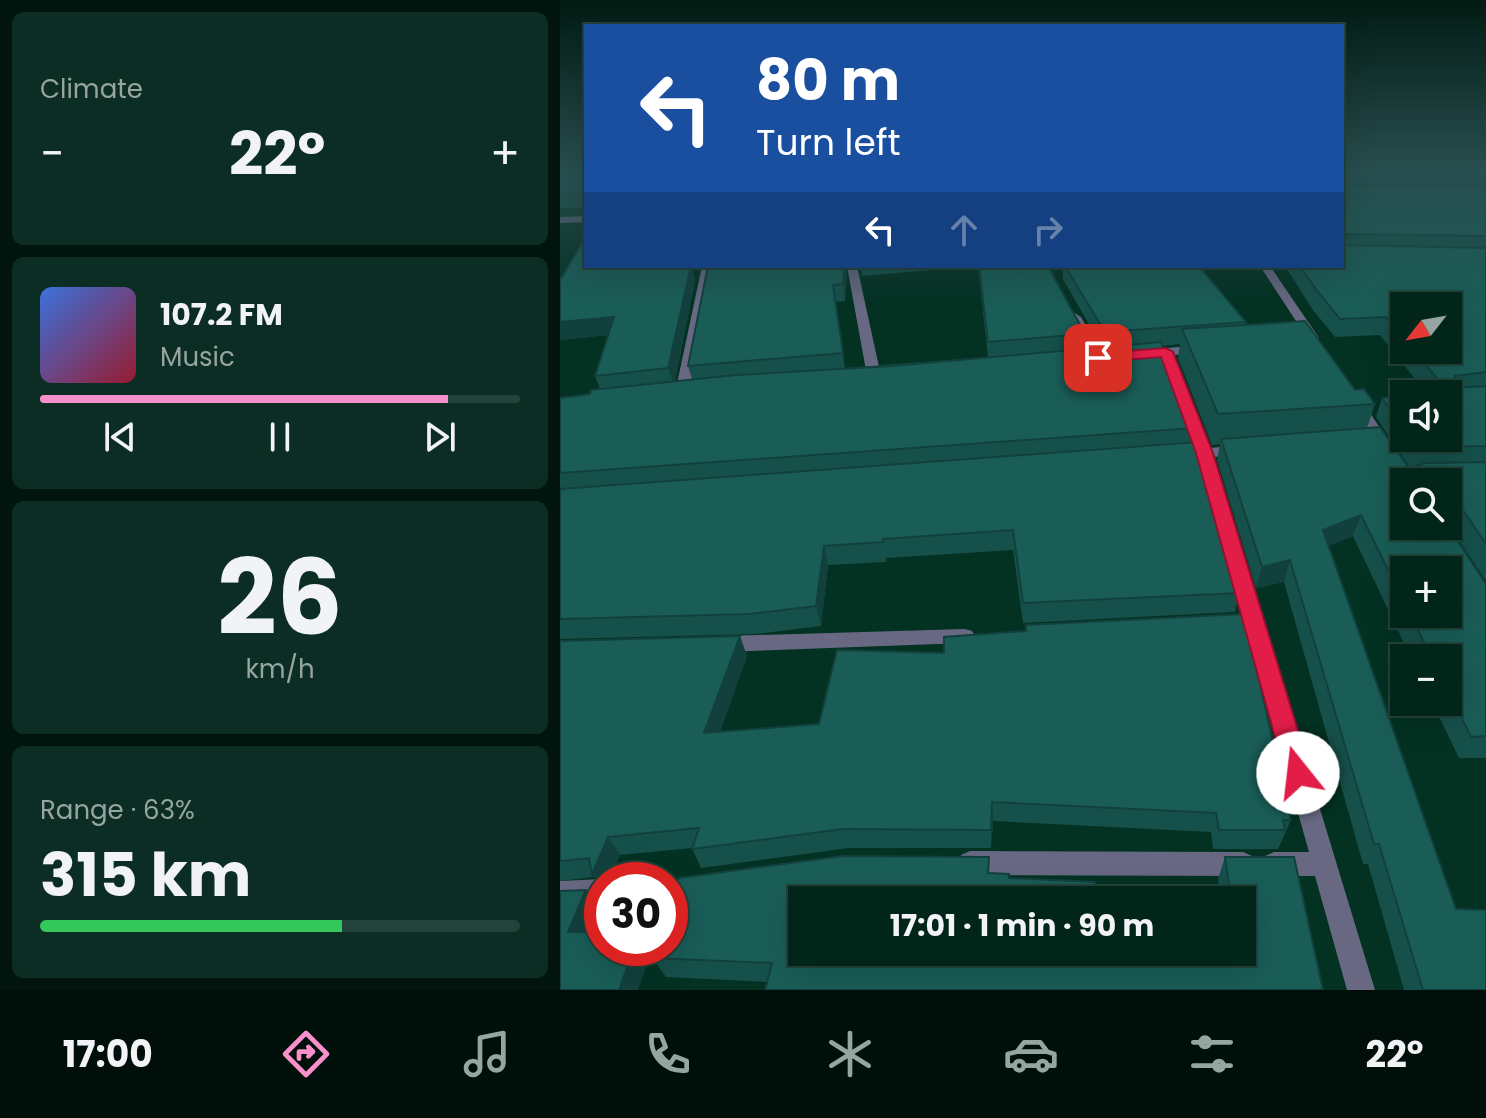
<!DOCTYPE html>
<html lang="en">
<head>
<meta charset="utf-8">
<style>
	body { margin:0; font-family:Poppins,sans-serif; background:#0c2d23; color:#f1f3f6; height:100vh; display:flex; flex-direction:column; font-size:30px; white-space:nowrap }
	* { box-sizing:border-box; margin:0 }
	p { font-size:26px; color:#96a5a2 }
	.icon { flex:none; width:44px; height:44px; fill:none; stroke:currentColor; stroke-width:2; stroke-linecap:round; stroke-linejoin:round }
	.map { position:relative; flex:1; overflow:hidden }
	.side { display:flex; flex-direction:column; gap:12px; padding:12px; background:#01140e; width:560px }
	.side>* { flex:none }
	.top-card { position:absolute; left:24px; top:24px; width:760px; height:244px; border-radius:0px; box-shadow:0 8px 32px #0002,0 0 0 2px #234239; background:#1a4fa0; color:#fff; overflow:hidden }
	.needle { width:52px; rotate:239deg }
	.controls { position:absolute; left:830px; top:292px; display:grid; gap:16px }
	.controls a { display:grid; place-items:center; width:72px; height:72px; border-radius:0px; background:#02251a; box-shadow:0 8px 32px #0002,0 0 0 2px #234239; font-size:40px }
	.speed { position:absolute; left:24px; top:862px; display:flex; gap:16px; font-size:40px; font-weight:700; text-align:center }
	.speed>* { display:grid; place-content:center; width:104px; height:104px; border-radius:50%; background:#02251a; box-shadow:0 8px 32px #0002,0 0 0 2px #234239; line-height:1 }
	.speed .limit { border:12px solid #d22; background:#fff; color:#111 }
	.pin { position:absolute; display:grid; place-items:center; width:68px; height:68px; color:#fff; margin:-34px; border-radius:16px; box-shadow:0 4px 12px #0006 }
	.me { position:absolute; width:88px; margin:-44px; rotate:344deg; stroke-linejoin:round; filter:drop-shadow(0 0 6px #0008) }
	.turn { display:flex; align-items:center; gap:28px; height:168px; padding:0 40px; font-size:36px }
	.turn .icon { width:104px; height:104px; stroke-width:2.5 }
	.turn b { display:block; font-size:56px; line-height:68px }
	.lanes { display:flex; align-items:center; height:76px; padding:0 40px; background:#0003; justify-content:center; gap:40px; direction:ltr }
	.lanes .off { opacity:.35 }
	.big { font-size:60px; font-weight:700; line-height:1.1 }
	.side .tile { flex:1; display:flex; flex-direction:column; justify-content:center; gap:12px; min-width:0; padding:0 28px; border-radius:12px; background:#0c2d23 }
	.side .dial { align-items:center; gap:0 }
	.dial b { font-size:104px; line-height:1 }
	.song { display:flex; align-items:center; gap:24px }
	.cover { width:96px; height:96px; border-radius:12px; background:linear-gradient(135deg,hsl(220 70% 55%),hsl(350 70% 35%)) }
	.played { height:8px; border-radius:4px; background:linear-gradient(90deg,#f890cb 85%,#234239 85%) }
	.keys { display:flex; justify-content:space-around; direction:ltr }
	.heat { display:flex; justify-content:space-between; align-items:center; font-size:44px; direction:ltr }
	.charge { height:12px; border-radius:6px; background:linear-gradient(90deg,#34c759 63%,#234239 0) }
	.trip { position:absolute; left:228px; top:886px; width:468px; height:80px; border-radius:0px; background:#02251a; box-shadow:0 8px 32px #0002,0 0 0 2px #234239; font-weight:700; line-height:80px; text-align:center }
	.dock { display:flex; height:128px; justify-content:space-around; align-items:center; background:#010f0a; color:#96a5a2 }
	.dock .icon { width:56px; height:56px }
	.dock .selected { color:#f890cb }
	.dock b { font-size:36px; color:#f1f3f6 }
	main { display:flex; flex:1; min-height:0 }
	.map>svg:first-child { display:block }
	.lines { fill:none; stroke-linecap:round; stroke-linejoin:round }
	.minor { fill:#686883; fill-rule:evenodd }
	.tertiary { fill:#686883; fill-rule:evenodd }
	.wall { fill:#16504b; fill-rule:evenodd }
	.shaded-wall { fill:#12413d }
	.building { fill:#1a5d57; stroke:#12413d; stroke-width:2 }
	.route { fill:#e11d48; stroke:#92132f; stroke-width:2 }
</style>
</head>
<body>
<main>
<section class="side">
<div class="tile"><p>Climate</p>
<div class="heat"><a>−</a><b class="big">22°</b><a>+</a></div>
</div>
<div class="tile">
<div class="song"><i class="cover"></i><div><b>107.2 FM</b><p>Music</p></div></div>
<div class="played"></div>
<div class="keys"><svg class="icon" aria-label="previous" viewBox="0 0 24 24"><path d="M18 5L8 12l10 7zM5 5v14"/></svg><svg class="icon" aria-label="pause" viewBox="0 0 24 24"><path d="M8 5v14M16 5v14"/></svg><svg class="icon" aria-label="next" viewBox="0 0 24 24"><path d="M6 5l10 7-10 7zM19 5v14"/></svg></div>
</div>
<div class="tile dial"><b>26</b><p>km/h</p></div>
<div class="tile"><p>Range · 63%</p><b class="big">315 km</b><div class="charge"></div></div>
</section>
<div class="map">
<svg width="926" height="990" viewBox="0 0 926 990">
	<rect width="100%" height="100%" fill="#033122"/>
	<g class="lines">
		<path class="minor" d="M26,216V222L0,223V217Z
			M142,266H152L129,393L122,397L115,393Z
			M287,266H297L321,376L319,379L314,380L307,376Z
			M515,313L521,317L544,358L543,361H533L532,358L509,317Z
			M641,345L647,349L645,352L614,355L650,448L681,445L688,450L681,455L653,457L815,990H787L755,876H714L705,872L702,864L705,856L714,852H749L638,458L620,460L612,455L615,452L635,449L601,356L585,358L579,354L585,350Z
			M405,629L412,631L415,636L412,641L405,643L164,652L157,649L154,644L157,639L164,636Z
			M410,851L683,852L692,856L695,864L692,872L683,876L410,875L401,871L398,863L401,855Z
			M42,879V905L0,907V881Z"/>
		<path class="tertiary" d="M700,266H710L759,338L757,341H749Z
			M797,400L802,401L856,482H844L842,486L790,404Z"/>
	</g>
	<path class="wall" d="M0,168H26V208H0Z
		M782,168H926V581L888,524V482H844L926,584V758H899L872,702H888V658H851L793,536L768,546L896,909L926,990H844L808,864H803L724,582L696,588L657,460L660,444L652,445L618,358L620,344L603,346L634,428L631,443L679,593L675,612L463,623L453,550L326,558V562L268,565L261,626L195,634L0,639V398L30,394L40,389L35,376L48,335L0,340V277L138,268L132,269L135,281L115,381L132,379L128,366L287,266L285,301L276,302L285,368L428,357L418,266L302,276L300,266H470L525,334L524,348L542,347L503,279V266H639L686,322L685,325L795,390L815,404L807,428L849,468H850L816,417L822,398L844,396V438H888L867,394L820,335L775,337L753,310L725,266H782ZM844,306L888,350H844ZM844,570L888,614H844Z
		M466,625L731,820L718,849H653L651,832L433,821L431,848H289L141,868L132,848L60,855L50,880H42L34,877L0,881V641L187,656L160,731L259,724L384,653L465,631Z
		M665,857L763,990L207,982L106,977L92,958L242,900L682,952V900H661L658,879Z"/>
	<path class="shaded-wall" d="M76,266H140L138,268L132,269L135,281L114,386Z
		M284,266H287L285,301L283,284Z
		M54,317L60,334L0,340V322Z
		M801,515L793,536L756,551L763,530Z
		M264,546L268,565L261,626L256,606Z
		M730,560L724,582L696,588L702,567Z
		M180,636L187,656L153,752L144,733Z
		M432,802L433,821L431,848V830Z
		M48,837L60,855L50,880H42V889L32,875Z
		M26,890L39,908L22,949L8,932Z
		M74,948H90L92,951L78,990H59Z"/>
	<path class="building" d="M0,168H26V194H0Z
		M782,168H926V176H784L786,187H926V236L786,234L784,245L926,248V372L895,376L894,388L926,386V446L858,447L851,438H888V394H869L889,393L854,350H888V306H844V338L826,317L780,319L758,292L740,266H782Z
		M26,236V266H80L84,269L131,266L108,368L35,376L54,317L0,322V277H2Z
		M148,266H284L283,284L273,285L283,353L128,366Z
		M419,266H470V268L488,266L525,334L428,342Z
		M505,266H639L686,322L545,332Z
		M745,321L795,390L804,389L815,404L658,414L622,329Z
		M601,342L634,428L0,473V398L30,394L31,390L176,375L332,366Z
		M844,396V428L822,398Z
		M820,427L849,468L866,463L926,462V544L898,503H888V482H844V526H888L926,584V736L911,737L888,690V658H872L850,614H888V570H844V602L801,515L763,530L896,909L926,910V990H863L819,844H814L730,560L702,567L661,439Z
		M639,442L678,574L679,593L463,603L453,530L323,539V542L264,546L256,606L189,614L0,619V489Z
		M684,614L731,820H723L725,830H659L656,813L432,802L431,830L283,829L132,849L139,828L48,837L32,875L29,858L0,861V641L180,636L144,733L259,724L277,650L384,653V637L466,631V625Z
		M283,856L429,857L428,873L449,874V878L535,882L536,900H242V952H682V900H671L665,857H734L763,990H205L212,963L92,958L95,948H110V905L119,878Z
		M26,890L8,932H42V948H74L59,990H0V891Z"/>
	<linearGradient id="sky" x2="0" y2="1"><stop stop-color="#021b13"/><stop offset="0.55" stop-color="#284e4f"/><stop offset="1" stop-color="#284e4f" stop-opacity="0"/></linearGradient>
	<rect width="926" height="307" fill="url(#sky)"/>
	<path class="route" d="M606,348L613,352L653,453L751,773L747,781L738,785L729,781L725,773L636,453L601,357L538,362L530,358L538,353Z"/>
</svg>
<div class="controls">
<a><svg class="needle" viewBox="-14 -14 28 28"><path d="M0-13l5 13h-10z" fill="#e53935"/><path d="M0 13l5-13h-10z" fill="#96a5a2"/></svg></a>
<a><svg class="icon" aria-label="sound" viewBox="0 0 24 24"><path d="M4 9h4l5-4v14l-5-4H4zM17 9q2 3 0 6"/></svg></a>
<a><svg class="icon" aria-label="search" viewBox="0 0 24 24"><circle cx="10" cy="10" r="6"/><path d="M15 15l6 6"/></svg></a>
<a>+</a>
<a>−</a>
</div>
<div class="speed"><div class="limit">30</div></div>
<div class="pin" style="left:538px;top:358px;background:#d93025"><svg class="icon" aria-label="arrive" viewBox="0 0 24 24"><path d="M6 21V4h12l-3 4 3 4H6"/></svg></div>
<svg class="me" style="left:738px;top:773px" viewBox="-20 -20 40 40"><circle r="19" fill="#fff"/><path d="M0-13L10 11 0 6-10 11z" fill="#e11d48"/></svg>
<div class="trip">17:01 · 1 min · 90 m</div>
<div class="top-card">
<div class="turn"><svg class="icon" aria-label="left" viewBox="0 0 24 24"><path d="M17 20v-9H6M10 6l-5 5 5 5"/></svg><div><b>80 m</b>Turn left</div></div>
<div class="lanes"><svg class="icon" aria-label="left" viewBox="0 0 24 24"><path d="M17 20v-9H6M10 6l-5 5 5 5"/></svg><svg class="icon off" aria-label="ahead" viewBox="0 0 24 24"><path d="M12 20V5M6 11l6-6 6 6"/></svg><svg class="icon off" aria-label="right" viewBox="0 0 24 24"><path d="M7 20v-9h11M14 6l5 5-5 5"/></svg></div>
</div>
</div>
</main>
<nav class="dock">
<b>17:00</b>
<svg class="icon selected" aria-label="directions" viewBox="0 0 24 24"><path d="M12 3l9 9-9 9-9-9zM9 14v-3h6M13 9l2 2-2 2"/></svg>
<svg class="icon" aria-label="music" viewBox="0 0 24 24"><path d="M9 18V5l10-2v13"/><circle cx="6" cy="18" r="3"/><circle cx="16" cy="16" r="3"/></svg>
<svg class="icon" aria-label="phone" viewBox="0 0 24 24"><path d="M5 4h4l2 5-3 2q2 4 5 5l2-3 5 2v4C11 20 4 13 5 4z"/></svg>
<svg class="icon" aria-label="climate" viewBox="0 0 24 24"><path d="M12 3v18M4 7l16 10M4 17L20 7"/></svg>
<svg class="icon" aria-label="car" viewBox="0 0 24 24"><path d="M5 17H2v-5l4-1 3-4h7l3 4 3 1v5h-3M9 17h6M6 11h13"/><circle cx="7" cy="17" r="2"/><circle cx="17" cy="17" r="2"/></svg>
<svg class="icon" aria-label="filters" viewBox="0 0 24 24"><path d="M4 7h16M4 17h16"/><circle cx="9" cy="7" r="2"/><circle cx="15" cy="17" r="2"/></svg>
<b>22°</b>
</nav>
</body>
</html>
